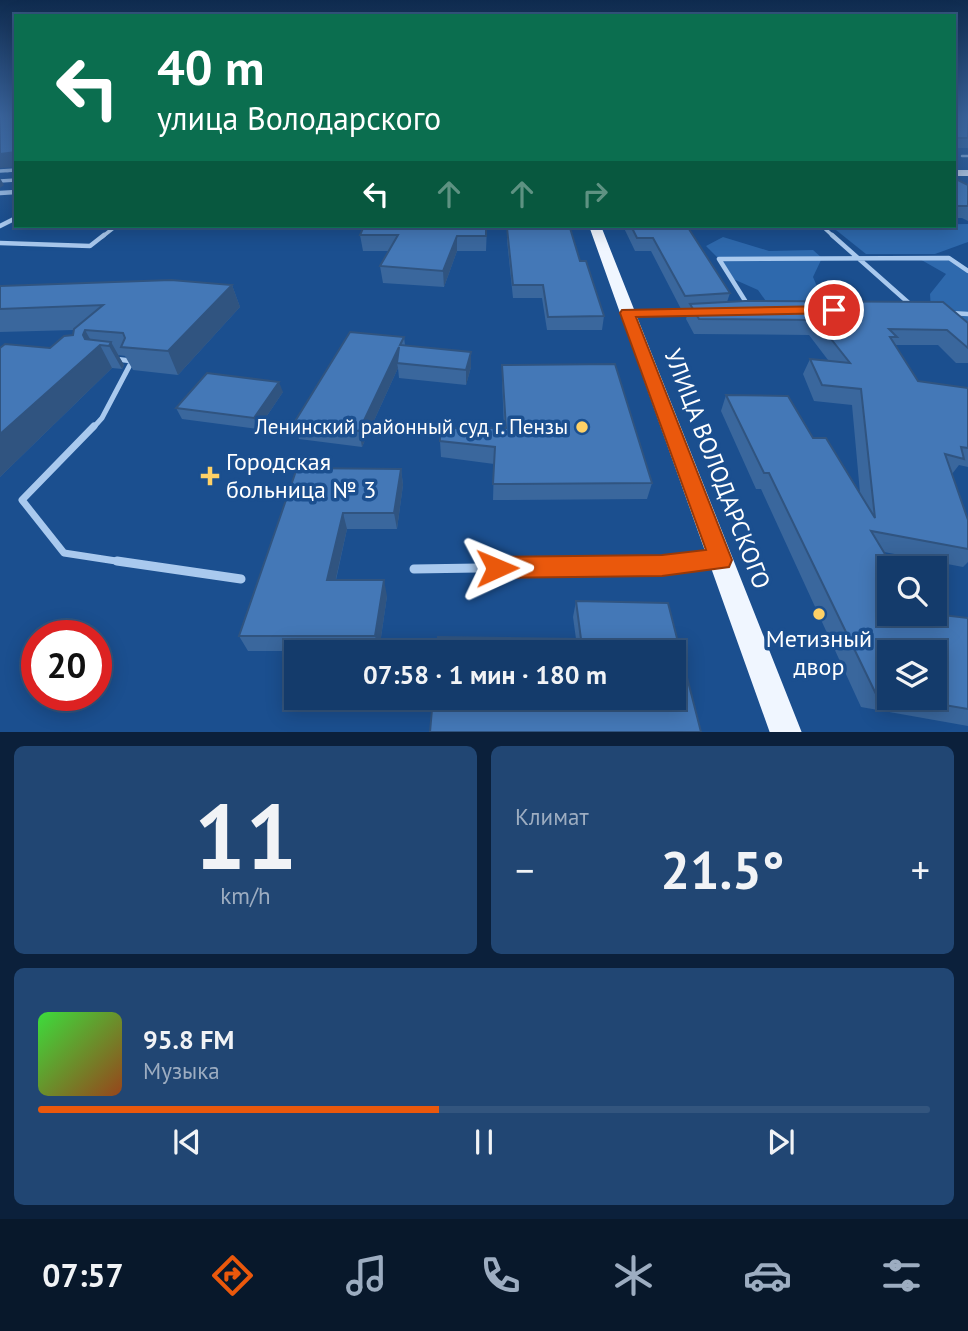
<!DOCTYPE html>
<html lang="ru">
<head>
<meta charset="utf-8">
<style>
	body { margin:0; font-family:"PT Sans",sans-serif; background:#214673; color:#f1f3f6; height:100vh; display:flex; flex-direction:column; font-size:26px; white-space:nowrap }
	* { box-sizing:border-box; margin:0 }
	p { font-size:23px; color:#9dadc1 }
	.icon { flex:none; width:38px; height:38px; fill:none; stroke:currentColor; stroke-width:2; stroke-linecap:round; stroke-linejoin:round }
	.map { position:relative; height:732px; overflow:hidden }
	.sheet { display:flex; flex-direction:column; gap:14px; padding:14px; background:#0b203b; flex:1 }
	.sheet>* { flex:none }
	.banner { position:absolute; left:14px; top:14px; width:942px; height:214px; border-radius:0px; box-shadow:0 4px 18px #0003,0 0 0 2px #33557e; background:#0b6e4f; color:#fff; overflow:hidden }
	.controls { position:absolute; left:877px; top:556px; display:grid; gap:14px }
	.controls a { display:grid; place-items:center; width:70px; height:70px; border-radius:0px; background:#143b6b; box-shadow:0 4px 18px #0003,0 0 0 2px #33557e; font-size:35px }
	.speed { position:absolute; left:21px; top:620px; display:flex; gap:14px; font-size:35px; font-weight:700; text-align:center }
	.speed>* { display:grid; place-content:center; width:91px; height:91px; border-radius:50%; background:#143b6b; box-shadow:0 4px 18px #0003,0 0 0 2px #33557e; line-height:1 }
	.speed .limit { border:10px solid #d22; background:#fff; color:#111 }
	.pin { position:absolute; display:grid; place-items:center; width:60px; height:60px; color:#fff; margin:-30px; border:4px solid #fff; border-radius:50%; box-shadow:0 2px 7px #0007 }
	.me { position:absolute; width:77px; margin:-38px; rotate:89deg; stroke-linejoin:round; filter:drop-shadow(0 0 5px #0008) }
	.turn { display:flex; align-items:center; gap:24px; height:147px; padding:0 28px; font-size:32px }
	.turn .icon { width:91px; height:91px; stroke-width:2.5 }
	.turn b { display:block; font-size:49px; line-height:60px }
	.lanes { display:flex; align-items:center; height:66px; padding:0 28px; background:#0003; justify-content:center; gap:35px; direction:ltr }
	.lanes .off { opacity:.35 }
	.big { font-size:52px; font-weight:700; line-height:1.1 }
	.sheet .tile { flex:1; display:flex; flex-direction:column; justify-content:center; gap:10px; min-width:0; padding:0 24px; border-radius:10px; background:#214673 }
	.sheet .dial { align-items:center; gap:0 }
	.dial b { font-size:91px; line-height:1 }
	.song { display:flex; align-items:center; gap:21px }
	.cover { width:84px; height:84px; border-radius:10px; background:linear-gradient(135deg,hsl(120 70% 55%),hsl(20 70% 35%)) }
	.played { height:7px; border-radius:4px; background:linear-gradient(90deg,#ea580c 45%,#33557e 45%) }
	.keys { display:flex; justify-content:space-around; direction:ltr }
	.heat { display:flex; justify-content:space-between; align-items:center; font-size:38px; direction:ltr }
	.sheet .tiles { flex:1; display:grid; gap:14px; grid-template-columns:1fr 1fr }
	.tile:last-child { grid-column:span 2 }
	.trip { position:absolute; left:284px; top:640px; width:402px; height:70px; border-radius:0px; background:#143b6b; box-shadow:0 4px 18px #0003,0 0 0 2px #33557e; font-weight:700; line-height:70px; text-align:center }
	.dock { display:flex; height:112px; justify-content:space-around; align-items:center; background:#08182b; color:#9dadc1 }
	.dock .icon { width:49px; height:49px }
	.dock .selected { color:#ea580c }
	.dock b { font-size:32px; color:#f1f3f6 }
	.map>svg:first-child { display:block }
	.green { fill:#2e69ad }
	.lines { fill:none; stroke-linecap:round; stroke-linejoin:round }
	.service-far5 { stroke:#a9c9ee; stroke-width:2.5 }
	.service-far4 { stroke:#a9c9ee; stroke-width:3.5 }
	.service-far3 { stroke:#a9c9ee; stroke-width:4.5 }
	.service-far2 { stroke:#a9c9ee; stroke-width:5 }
	.service-far1 { stroke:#a9c9ee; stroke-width:7 }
	.service { stroke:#a9c9ee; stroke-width:9 }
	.minor { stroke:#a9c9ee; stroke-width:4.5 }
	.primary { fill:#f0f6ff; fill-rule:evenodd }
	.wall { fill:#3a679d; fill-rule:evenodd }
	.shaded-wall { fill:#305480 }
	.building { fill:#4478b7; stroke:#305480; stroke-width:2 }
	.route { fill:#ea580c; stroke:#983908; stroke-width:2 }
	.poi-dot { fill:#ffd166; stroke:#1b4f8f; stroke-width:2.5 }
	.labels { text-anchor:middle; stroke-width:7; stroke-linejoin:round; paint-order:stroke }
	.poi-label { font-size:21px; fill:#fff; stroke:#1b4f8f; text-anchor:end }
	.near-poi-label { font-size:24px; fill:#fff; stroke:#1b4f8f; text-anchor:start }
	.near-street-label { font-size:24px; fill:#fff; stroke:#1b4f8f }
</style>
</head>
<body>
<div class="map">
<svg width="968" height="733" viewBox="0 0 968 733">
	<rect width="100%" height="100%" fill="#1b4f8f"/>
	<path class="green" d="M968,224V242L935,254H866L831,226Z
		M723,237L769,251L813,250L822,258L813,277L825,305L768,304L758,290L731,278L719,259L706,246Z
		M918,258H949L968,271V341L931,311L930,294L946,274Z"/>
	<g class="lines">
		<path class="service-far5" d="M962,156H968
			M7,171L16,170"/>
		<path class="service-far4" d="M0,171L16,170
			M0,181L16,180
			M595,226H620
			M822,226L834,237
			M102,237L116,226"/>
		<path class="service-far3" d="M832,235L911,305
			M0,243L90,246L104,235
			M749,307L719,259L949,258L968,271
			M629,313H693
			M950,313L968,314"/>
		<path class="service-far2" d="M93,428L102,418L132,361L115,359"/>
		<path class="service-far1" d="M94,426L22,500L64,553L129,563
			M673,563L714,560"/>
		<path class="service" d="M117,561L241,579
			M414,569L662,565L681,561"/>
		<path class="minor" d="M0,193L16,192
			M0,226L16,218"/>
		<path class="primary" d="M954,170H968V176H954Z
			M589,226H601L802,733H770Z"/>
	</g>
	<path class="wall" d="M954,117H968V148H954Z
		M954,178L968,185V221L962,218H954Z
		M41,226H100L98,227H41Z
		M487,226L486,251H457L444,287L383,283L380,266L389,251H363L360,235Z
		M623,226H731L730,229L689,230L730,293L727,302L968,323V363H956L938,345H895L918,381L968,388V467L959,465L952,474L968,520V562L963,567L884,552L889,614L968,618V726L861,707L761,489H756L721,411L726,395L813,438L860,493L852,405L814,401L803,374L810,359L828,360L809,335L694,334L686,319L689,309H681L651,251H635ZM889,653L934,698H889Z
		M507,228L580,261L604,316L602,330H547L542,298H513L507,240Z
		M232,285L240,307L178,375L133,370L125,356L118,355L124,365L122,369L112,368L0,477V348H50L73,335L74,330L0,332V286Z
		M404,337L405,345L471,367L466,385L399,378L398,368L362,447L299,439L294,423Z
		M502,365L652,483L647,499L493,500L494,464L441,457L440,441L504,428L502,381Z
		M283,392L258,429L182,419L176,408Z
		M297,468L401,469L403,485L397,529H347L336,580L387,596L379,651H248L239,636Z
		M576,601L701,732L576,639L573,617Z"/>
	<path class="shaded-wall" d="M16,152V167L0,168V154Z
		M0,178L4,185L0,188Z
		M457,236V251L444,287L443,271Z
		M232,285L240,307L178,375L168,351Z
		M85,330L95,348L100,345L112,368L0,477V434Z
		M111,342L124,365L122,369L109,346Z
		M399,347L397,363L398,368L362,447L359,431Z
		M471,352V367L466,385V370Z
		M279,382L283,392L258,429L254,418Z
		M401,469L403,485L397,529L394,513Z
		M343,513L347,529L332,596L327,580Z
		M384,580L387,596L379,651L375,636Z"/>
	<path class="building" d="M0,117H16V152L0,154Z
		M954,117H968V138H954Z
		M954,178L968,185V206H954Z
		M364,226H486V236H457L443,271L380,266L398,235H360Z
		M631,226H687L730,293L685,296L653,238H637Z
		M507,228H570L580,261H586L604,316L548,317L543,285H513Z
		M171,280L232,285L168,351L121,347L125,338L123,333L85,330L83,335L85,339L111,342L109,346L100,345L0,434V348L5,344L50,348L64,336L73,335L74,329L103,305L0,309V286Z
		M745,301L943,302L968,323V348L947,330L889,329L897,337H890L918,381L968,388V448L961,447L964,459L945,454L968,520V549L871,531L894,569H889V614H934L968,618V709L903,698H934V653H889V696L876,694L769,473H764L726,395L788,396L813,438H826L875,518L861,389L822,385L810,359L850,363L816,320L699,319L690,304Z
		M350,332L404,337L400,345L471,352L466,370L397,363L399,347L359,431L294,423Z
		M615,364L652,483L493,484L495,447L440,441V428H506L502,365Z
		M207,373L279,382L254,418L176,408Z
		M297,468L401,469L394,513H343L327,580H384L375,636H239Z
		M576,601L668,603L701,732H430L433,698H674V653H437L438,637L581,639Z"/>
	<linearGradient id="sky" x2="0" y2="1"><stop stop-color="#0f2b4f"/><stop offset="0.53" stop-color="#39639b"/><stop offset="1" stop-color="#39639b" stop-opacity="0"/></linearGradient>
	<rect width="968" height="220" fill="url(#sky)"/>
	<path class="route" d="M834,306L839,307V313L636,317L732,560L729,567L662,576L497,578L488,575L485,568L488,560L497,557L662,555L706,550L620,313L622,310Z"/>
	<g class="poi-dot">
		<circle cx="582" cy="427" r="7"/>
		<path d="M206.5 465.5h7v7h7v7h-7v7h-7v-7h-7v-7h7z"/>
		<circle cx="819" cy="614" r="7"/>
	</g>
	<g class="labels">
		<g class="poi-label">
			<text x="568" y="434">Ленинский районный суд г. Пензы</text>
		</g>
		<g class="near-poi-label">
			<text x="226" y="470">Городская<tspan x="226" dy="28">больница № 3</tspan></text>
			<text x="819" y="647" text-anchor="middle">Метизный<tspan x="819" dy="28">двор</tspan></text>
		</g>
		<g class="near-street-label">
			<text transform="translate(717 469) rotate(69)" y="8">УЛИЦА ВОЛОДАРСКОГО</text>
		</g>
	</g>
</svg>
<div class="controls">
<a><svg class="icon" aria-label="search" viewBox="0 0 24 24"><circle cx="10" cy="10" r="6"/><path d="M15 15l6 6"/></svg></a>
<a><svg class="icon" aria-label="layers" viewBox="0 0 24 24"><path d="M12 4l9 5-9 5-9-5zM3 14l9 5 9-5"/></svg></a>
</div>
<div class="speed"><div class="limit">20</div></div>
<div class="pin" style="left:834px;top:310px;background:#d93025"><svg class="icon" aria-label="arrive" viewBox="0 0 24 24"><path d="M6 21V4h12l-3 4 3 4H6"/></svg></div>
<svg class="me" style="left:497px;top:568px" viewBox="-20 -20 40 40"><path d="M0-17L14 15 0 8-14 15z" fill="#ea580c" stroke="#fff" stroke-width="4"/></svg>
<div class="trip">07:58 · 1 мин · 180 m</div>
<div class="banner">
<div class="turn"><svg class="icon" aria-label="left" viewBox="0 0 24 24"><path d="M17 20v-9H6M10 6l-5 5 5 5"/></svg><div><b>40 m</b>улица Володарского</div></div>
<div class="lanes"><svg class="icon" aria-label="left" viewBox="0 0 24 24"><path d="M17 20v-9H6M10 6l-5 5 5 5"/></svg><svg class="icon off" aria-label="ahead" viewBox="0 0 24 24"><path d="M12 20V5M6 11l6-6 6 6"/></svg><svg class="icon off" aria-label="ahead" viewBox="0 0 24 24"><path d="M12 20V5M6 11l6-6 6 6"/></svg><svg class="icon off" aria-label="right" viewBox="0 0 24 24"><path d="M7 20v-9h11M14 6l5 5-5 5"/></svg></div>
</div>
</div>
<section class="sheet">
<div class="tiles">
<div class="tile dial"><b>11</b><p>km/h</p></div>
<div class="tile"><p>Климат</p>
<div class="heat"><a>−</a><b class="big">21.5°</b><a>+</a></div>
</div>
<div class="tile">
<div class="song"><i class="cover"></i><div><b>95.8 FM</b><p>Музыка</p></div></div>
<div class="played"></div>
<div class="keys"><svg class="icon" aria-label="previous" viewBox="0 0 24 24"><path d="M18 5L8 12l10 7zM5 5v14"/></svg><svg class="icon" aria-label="pause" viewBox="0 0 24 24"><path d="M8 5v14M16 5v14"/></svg><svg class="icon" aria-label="next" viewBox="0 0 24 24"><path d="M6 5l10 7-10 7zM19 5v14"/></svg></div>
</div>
</div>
</section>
<nav class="dock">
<b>07:57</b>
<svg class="icon selected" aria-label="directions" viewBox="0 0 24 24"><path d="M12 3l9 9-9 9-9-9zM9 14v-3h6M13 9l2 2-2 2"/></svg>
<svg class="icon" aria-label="music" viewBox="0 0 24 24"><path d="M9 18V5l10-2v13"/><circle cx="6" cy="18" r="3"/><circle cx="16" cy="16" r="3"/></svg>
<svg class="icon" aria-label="phone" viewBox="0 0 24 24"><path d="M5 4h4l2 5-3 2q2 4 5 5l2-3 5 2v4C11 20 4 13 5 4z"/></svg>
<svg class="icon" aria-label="climate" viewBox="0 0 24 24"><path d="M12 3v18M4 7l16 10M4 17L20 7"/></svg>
<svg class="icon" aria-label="car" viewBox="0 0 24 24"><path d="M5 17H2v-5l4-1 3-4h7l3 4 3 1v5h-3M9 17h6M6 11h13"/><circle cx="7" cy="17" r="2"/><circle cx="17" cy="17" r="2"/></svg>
<svg class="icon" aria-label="filters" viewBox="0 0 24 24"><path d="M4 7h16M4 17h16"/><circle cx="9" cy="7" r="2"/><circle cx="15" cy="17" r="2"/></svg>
</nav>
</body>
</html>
